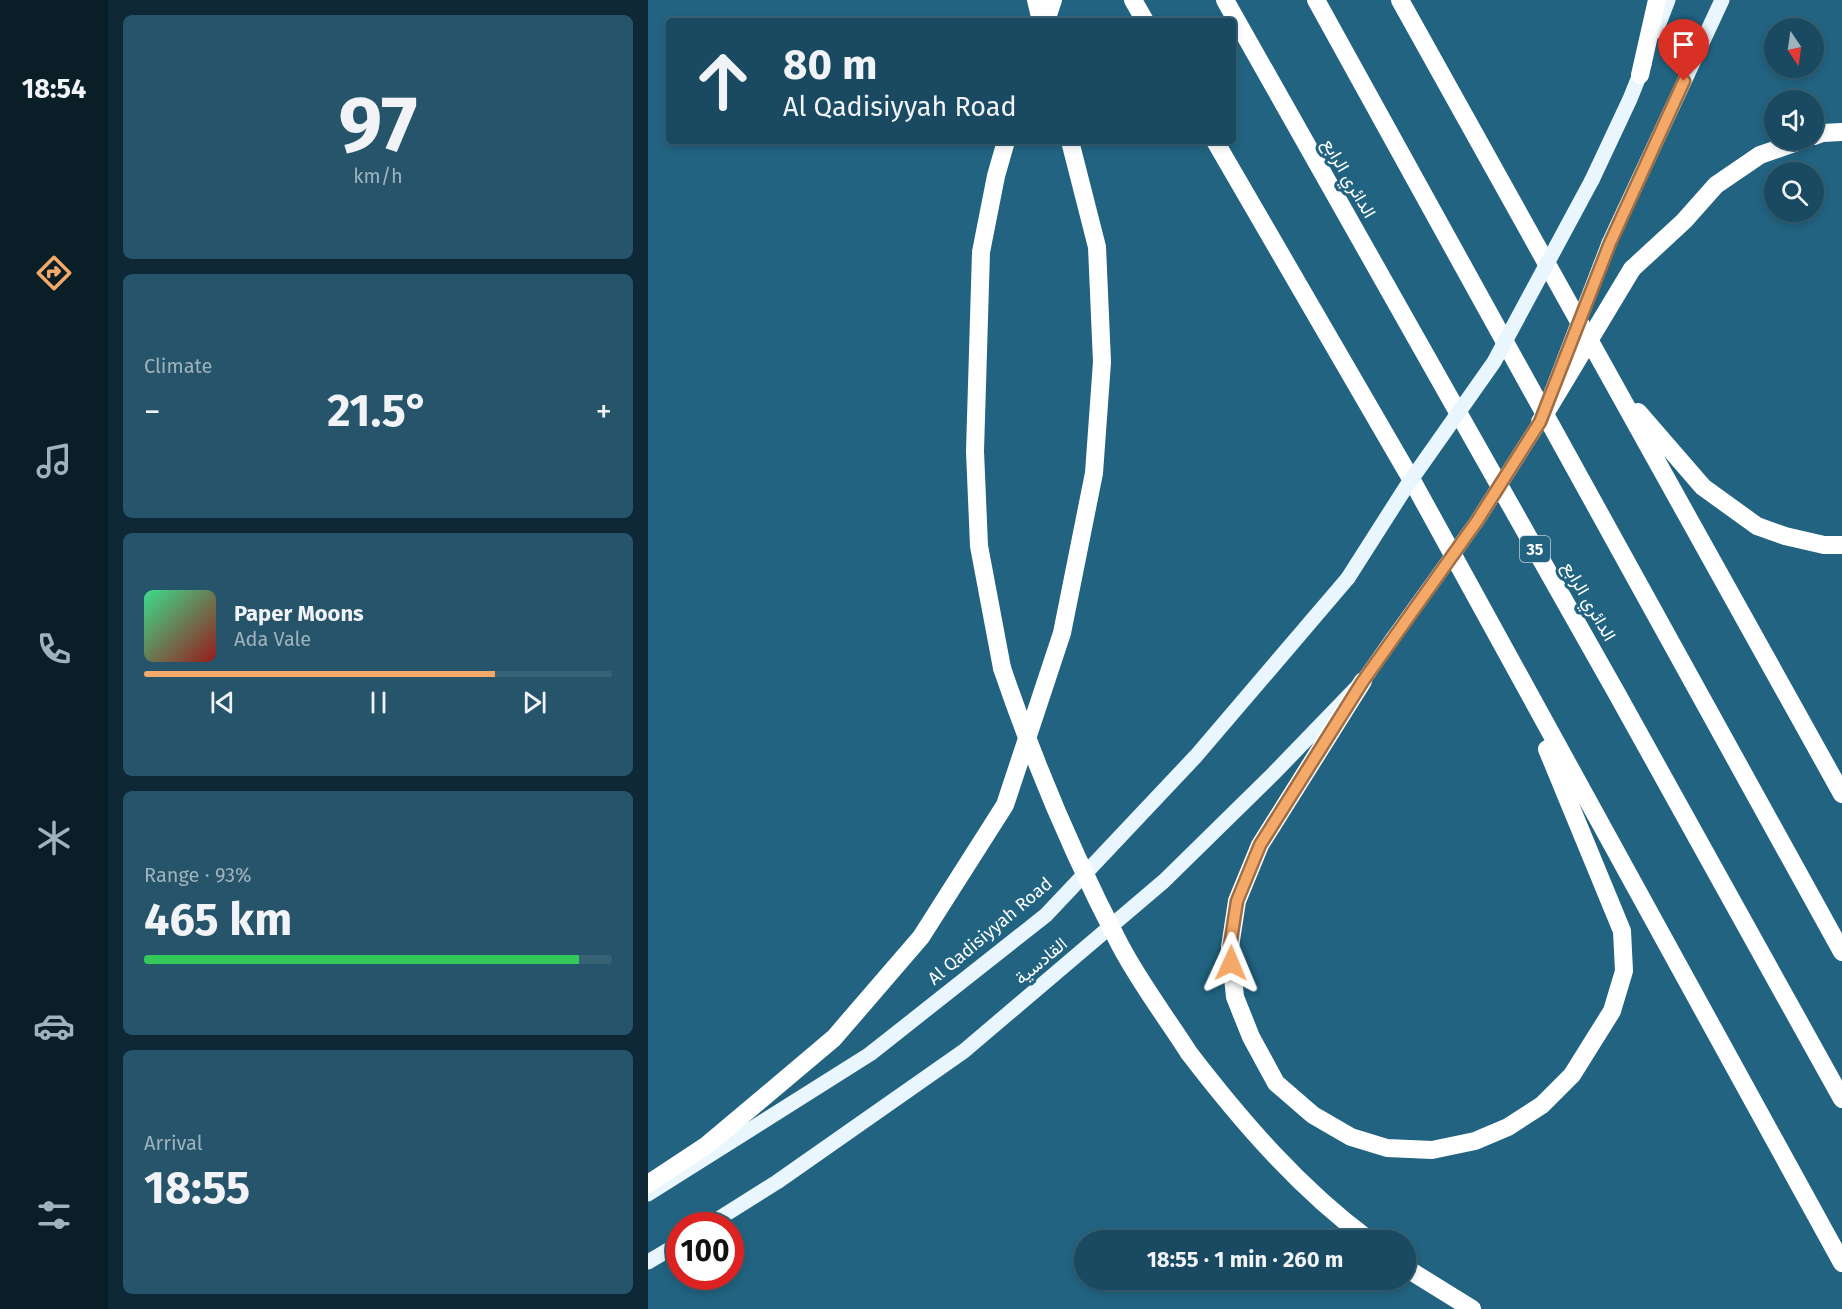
<!DOCTYPE html>
<html lang="en">
<head>
<meta charset="utf-8">
<style>
	body { margin:0; font-family:"Fira Sans",Vazirmatn,sans-serif; background:#26546a; color:#f1f3f6; height:100vh; display:flex; flex-direction:column; font-size:22px; white-space:nowrap }
	* { box-sizing:border-box; margin:0 }
	p { font-size:20px; color:#9fb3bd }
	.icon { flex:none; width:33px; height:33px; fill:none; stroke:currentColor; stroke-width:2; stroke-linecap:round; stroke-linejoin:round }
	.map { position:relative; flex:1; overflow:hidden }
	.drawer { display:flex; flex-direction:column; gap:15px; padding:15px; background:#0e2935; width:540px }
	.drawer>* { flex:none }
	.banner { position:absolute; left:18px; top:18px; width:570px; height:126px; border-radius:6px; box-shadow:0 3px 9px #0003,0 0 0 2px #376276; background:#194a61; color:#f1f3f6; overflow:hidden }
	.needle { width:39px; rotate:167deg }
	.buttons { position:absolute; left:1116px; top:18px; display:grid; gap:12px }
	.buttons a { display:grid; place-items:center; width:60px; height:60px; border-radius:50%; background:#194a61; box-shadow:0 3px 9px #0003,0 0 0 2px #376276; font-size:30px }
	.speed { position:absolute; left:18px; top:1212px; display:flex; gap:12px; font-size:30px; font-weight:700; text-align:center }
	.speed>* { display:grid; place-content:center; width:78px; height:78px; border-radius:50%; background:#194a61; box-shadow:0 3px 9px #0003,0 0 0 2px #376276; line-height:1 }
	.speed .limit { border:9px solid #d22; background:#fff; color:#111 }
	.pin { position:absolute; display:grid; place-items:center; width:51px; height:51px; color:#fff; margin:-62px -26px; border-radius:50% 50% 50% 0; rotate:-45deg; box-shadow:0 0 6px #0007 }
	.pin .icon { rotate:45deg }
	.me { position:absolute; width:66px; margin:-33px; rotate:1deg; stroke-linejoin:round; filter:drop-shadow(0 0 4px #0008) }
	.turn { display:flex; align-items:center; gap:21px; height:126px; padding:0 18px; font-size:27px }
	.turn .icon { width:78px; height:78px; stroke-width:2.5 }
	.turn b { display:block; font-size:42px; line-height:51px }
	.big { font-size:45px; font-weight:700; line-height:1.1 }
	.drawer .card { flex:1; display:flex; flex-direction:column; justify-content:center; gap:9px; min-width:0; padding:0 21px; border-radius:9px; background:#26546a }
	.drawer .dial { align-items:center; gap:0 }
	.dial b { font-size:78px; line-height:1 }
	.song { display:flex; align-items:center; gap:18px }
	.cover { width:72px; height:72px; border-radius:9px; background:linear-gradient(135deg,hsl(150 70% 55%),hsl(0 70% 35%)) }
	.played { height:6px; border-radius:3px; background:linear-gradient(90deg,#f5a968 75%,#376276 75%) }
	.keys { display:flex; justify-content:space-around; direction:ltr }
	.heat { display:flex; justify-content:space-between; align-items:center; font-size:33px; direction:ltr }
	.charge { height:9px; border-radius:4px; background:linear-gradient(90deg,#34c759 93%,#376276 0) }
	.trip { position:absolute; left:426px; top:1230px; width:342px; height:60px; border-radius:30px; background:#194a61; box-shadow:0 3px 9px #0003,0 0 0 2px #376276; font-weight:700; line-height:60px; text-align:center }
	main { display:flex; flex:1; min-height:0 }
	.dock { display:flex; flex-direction:column; width:108px; justify-content:space-around; align-items:center; background:#0a1e27; color:#9fb3bd }
	.dock .icon { width:42px; height:42px }
	.dock .active { color:#f5a968 }
	.dock b { font-size:27px; color:#f1f3f6 }
	.map>svg:first-child { display:block }
	.lines { fill:none; stroke-linecap:round; stroke-linejoin:round }
	.primary { stroke:#eaf6fe; stroke-width:15 }
	.highway { stroke:#fff; stroke-width:18 }
	.primary-bridge { stroke:#eaf6fe; stroke-width:15 }
	.highway-bridge { stroke:#fff; stroke-width:18 }
	.route-casing { stroke:#9f6e44; stroke-width:15 }
	.route { stroke:#f5a968; stroke-width:10 }
	.labels { text-anchor:middle; stroke-width:6; stroke-linejoin:round; paint-order:stroke }
	.shield { fill:#216381; stroke:#bcd0d9; stroke-width:1.5 }
	.shield-label { font-size:16px; font-weight:bold; fill:#fff }
	.street-label { font-size:18px; fill:#fff; stroke:#216381 }
</style>
</head>
<body>
<main>
<nav class="dock">
<b>18:54</b>
<svg class="icon active" aria-label="directions" viewBox="0 0 24 24"><path d="M12 3l9 9-9 9-9-9zM9 14v-3h6M13 9l2 2-2 2"/></svg>
<svg class="icon" aria-label="music" viewBox="0 0 24 24"><path d="M9 18V5l10-2v13"/><circle cx="6" cy="18" r="3"/><circle cx="16" cy="16" r="3"/></svg>
<svg class="icon" aria-label="phone" viewBox="0 0 24 24"><path d="M5 4h4l2 5-3 2q2 4 5 5l2-3 5 2v4C11 20 4 13 5 4z"/></svg>
<svg class="icon" aria-label="climate" viewBox="0 0 24 24"><path d="M12 3v18M4 7l16 10M4 17L20 7"/></svg>
<svg class="icon" aria-label="car" viewBox="0 0 24 24"><path d="M5 17H2v-5l4-1 3-4h7l3 4 3 1v5h-3M9 17h6M6 11h13"/><circle cx="7" cy="17" r="2"/><circle cx="17" cy="17" r="2"/></svg>
<svg class="icon" aria-label="filters" viewBox="0 0 24 24"><path d="M4 7h16M4 17h16"/><circle cx="9" cy="7" r="2"/><circle cx="15" cy="17" r="2"/></svg>
</nav>
<section class="drawer">
<div class="card dial"><b>97</b><p>km/h</p></div>
<div class="card"><p>Climate</p>
<div class="heat"><a>−</a><b class="big">21.5°</b><a>+</a></div>
</div>
<div class="card">
<div class="song"><i class="cover"></i><div><b>Paper Moons</b><p>Ada Vale</p></div></div>
<div class="played"></div>
<div class="keys"><svg class="icon" aria-label="previous" viewBox="0 0 24 24"><path d="M18 5L8 12l10 7zM5 5v14"/></svg><svg class="icon" aria-label="pause" viewBox="0 0 24 24"><path d="M8 5v14M16 5v14"/></svg><svg class="icon" aria-label="next" viewBox="0 0 24 24"><path d="M6 5l10 7-10 7zM19 5v14"/></svg></div>
</div>
<div class="card"><p>Range · 93%</p><b class="big">465 km</b><div class="charge"></div></div>
<div class="card"><p>Arrival</p><b class="big">18:55</b></div>
</section>
<div class="map">
<svg width="1194" height="1309" viewBox="0 0 1194 1309">
	<rect width="100%" height="100%" fill="#216381"/>
	<g class="lines">
		<path class="primary" d="M1008,31L1020,0
			M944,180L982,99L996,64
			M961,243L1074,0
			M0,1194L222,1054L398,915L548,756L700,578
			M59,1226L129,1182L316,1051L516,881L626,773L715,681L745,638
			M0,1262L32,1243"/>
		<path class="highway" d="M388,0L393,21
			M485,0L497,21
			M577,0L968,692L1194,1099
			M668,0L1194,952
			M752,0L1194,794
			M398,21L405,0
			M992,75L1009,0
			M1166,136L1174,133L1194,132
			M567,141L766,484L1194,1263
			M984,269L1036,221L1068,185L1112,155L1155,140
			M990,412L1055,487L1109,526L1137,536L1176,545H1194
			M354,668L331,546L327,451L333,252L348,176L358,141
			M715,681L612,845L589,901L582,947L587,997L603,1037L628,1083L665,1115L703,1137L739,1148L784,1150L827,1141L860,1127L894,1105L924,1075L964,1011L976,971L974,931L899,749
			M541,1053C594,1122 651,1188 721,1240
			M0,1184L59,1145L186,1038L273,937L357,805L414,633L446,473L454,362L449,247L422,141
			M758,1268L824,1309"/>
		<path class="primary-bridge" d="M700,578L758,487L846,362L944,180
			M745,638L829,521L892,422L961,243"/>
		<path class="highway-bridge" d="M892,422L984,269
			M354,668C386,762 426,857 472,945C492,983 518,1017 541,1053"/>
	</g>
	<g class="lines">
		<defs>
			<path id="route" d="M583,963L582,946L589,901L612,845L715,681L829,521L892,422L962,243L1036,81"/>
		</defs>
		<use href="#route" class="route-casing"/>
		<use href="#route" class="route"/>
	</g>
	<g class="labels">
		<rect class="shield" x="872" y="536" width="30" height="26" rx="4.5"/>
		<g class="shield-label">
			<text x="887" y="555">35</text>
		</g>
		<g class="street-label">
			<text transform="translate(701 178) rotate(60)" y="6">الدائري الرابع</text>
			<text transform="translate(941 601) rotate(60)" y="6">الدائري الرابع</text>
			<text transform="translate(342 931) rotate(-40)" y="6">Al Qadisiyyah Road</text>
			<text transform="translate(393 961) rotate(-40)" y="6">القادسية</text>
		</g>
	</g>
</svg>
<div class="buttons">
<a><svg class="needle" viewBox="-14 -14 28 28"><path d="M0-13l5 13h-10z" fill="#e53935"/><path d="M0 13l5-13h-10z" fill="#9fb3bd"/></svg></a>
<a><svg class="icon" aria-label="sound" viewBox="0 0 24 24"><path d="M4 9h4l5-4v14l-5-4H4zM17 9q2 3 0 6"/></svg></a>
<a><svg class="icon" aria-label="search" viewBox="0 0 24 24"><circle cx="10" cy="10" r="6"/><path d="M15 15l6 6"/></svg></a>
</div>
<div class="speed"><div class="limit">100</div></div>
<div class="pin" style="left:1036px;top:81px;background:#d93025"><svg class="icon" aria-label="arrive" viewBox="0 0 24 24"><path d="M6 21V4h12l-3 4 3 4H6"/></svg></div>
<svg class="me" style="left:583px;top:963px" viewBox="-20 -20 40 40"><path d="M0-17L14 15 0 8-14 15z" fill="#f5a968" stroke="#fff" stroke-width="4"/></svg>
<div class="trip">18:55 · 1 min · 260 m</div>
<div class="banner">
<div class="turn"><svg class="icon" aria-label="ahead" viewBox="0 0 24 24"><path d="M12 20V5M6 11l6-6 6 6"/></svg><div><b>80 m</b>Al Qadisiyyah Road</div></div>
</div>
</div>
</main>
</body>
</html>
